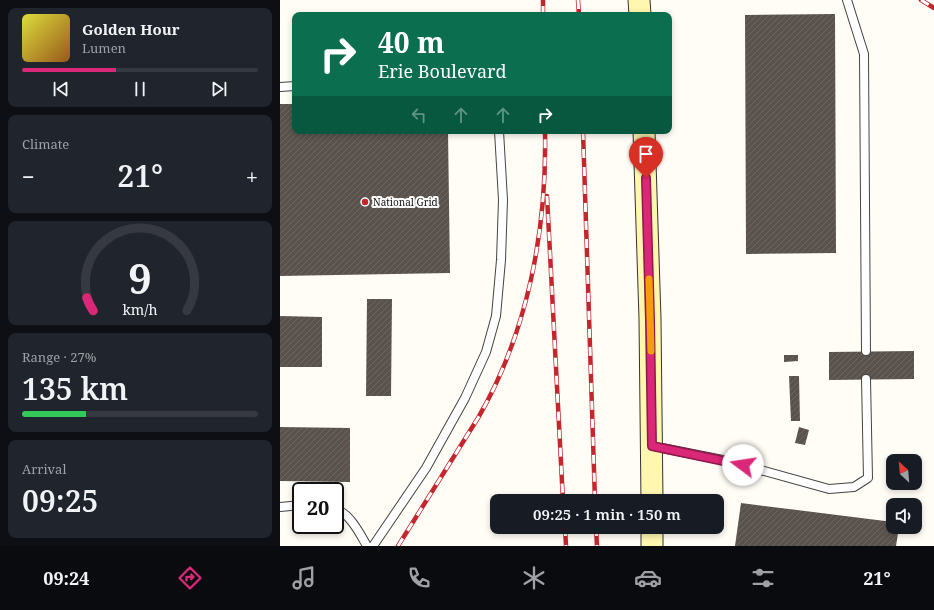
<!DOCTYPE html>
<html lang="en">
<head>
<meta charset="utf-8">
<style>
	body { margin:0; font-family:"Noto Serif",serif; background:#20242c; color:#f1f3f6; height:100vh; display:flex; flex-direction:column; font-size:15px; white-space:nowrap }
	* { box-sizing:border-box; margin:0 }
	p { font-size:13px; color:#9ea1a6 }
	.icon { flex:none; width:22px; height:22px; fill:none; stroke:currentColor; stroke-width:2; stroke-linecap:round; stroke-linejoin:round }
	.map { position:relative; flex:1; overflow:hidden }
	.panel { display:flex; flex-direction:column; gap:8px; padding:8px; background:#0d0f14; width:280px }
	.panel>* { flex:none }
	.hud { position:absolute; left:12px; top:12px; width:380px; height:122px; border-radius:8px; box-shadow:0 2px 6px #0003; background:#0b6e4f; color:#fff; overflow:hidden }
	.needle { width:26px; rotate:334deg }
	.fabs { position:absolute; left:606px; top:454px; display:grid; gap:8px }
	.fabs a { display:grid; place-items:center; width:36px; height:36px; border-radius:8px; background:#171b24; box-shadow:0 2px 6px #0003; font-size:20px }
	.speed { position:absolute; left:12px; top:482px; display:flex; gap:8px; font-size:20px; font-weight:700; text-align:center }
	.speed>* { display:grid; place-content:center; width:52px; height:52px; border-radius:50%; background:#171b24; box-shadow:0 2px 6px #0003; line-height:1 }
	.speed .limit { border:2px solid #111; border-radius:6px; background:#fff; color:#111 }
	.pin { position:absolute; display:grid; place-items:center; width:34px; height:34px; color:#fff; margin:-41px -17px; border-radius:50% 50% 50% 0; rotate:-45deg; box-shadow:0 0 4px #0007 }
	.pin .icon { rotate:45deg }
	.me { position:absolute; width:44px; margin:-22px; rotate:284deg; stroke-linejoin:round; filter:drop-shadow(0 0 3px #0008) }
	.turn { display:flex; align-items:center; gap:14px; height:84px; padding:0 20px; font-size:18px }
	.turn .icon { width:52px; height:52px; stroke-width:2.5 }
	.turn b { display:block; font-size:28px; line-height:34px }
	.lanes { display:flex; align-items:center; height:38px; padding:0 20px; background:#0003; justify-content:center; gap:20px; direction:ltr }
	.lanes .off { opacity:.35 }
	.big { font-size:30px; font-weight:600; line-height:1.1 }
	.panel .widget { flex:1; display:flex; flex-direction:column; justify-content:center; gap:6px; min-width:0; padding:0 14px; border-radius:8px; background:#20242c }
	.panel .dial { align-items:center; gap:0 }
	.dial svg { height:104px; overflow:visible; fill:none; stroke:#363941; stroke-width:7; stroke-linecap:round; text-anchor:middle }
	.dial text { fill:#f1f3f6; stroke:none }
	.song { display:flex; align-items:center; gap:12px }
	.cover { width:48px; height:48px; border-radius:6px; background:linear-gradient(135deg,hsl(60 70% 55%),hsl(30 70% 35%)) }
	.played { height:4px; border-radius:2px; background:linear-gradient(90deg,#db2777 40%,#363941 40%) }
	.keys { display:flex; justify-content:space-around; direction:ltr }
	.heat { display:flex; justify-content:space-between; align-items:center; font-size:22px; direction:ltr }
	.charge { height:6px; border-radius:3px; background:linear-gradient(90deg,#34c759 27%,#363941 0) }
	.trip { position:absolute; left:210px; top:494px; width:234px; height:40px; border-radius:8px; background:#171b24; box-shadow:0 2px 6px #0003; font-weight:600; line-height:40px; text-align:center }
	.menu { display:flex; height:64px; justify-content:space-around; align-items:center; background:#090b0e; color:#9ea1a6 }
	.menu .icon { width:28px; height:28px }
	.menu .selected { color:#db2777 }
	.menu b { font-size:18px; color:#f1f3f6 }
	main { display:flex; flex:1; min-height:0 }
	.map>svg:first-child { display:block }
	.building { fill:url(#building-hatch) }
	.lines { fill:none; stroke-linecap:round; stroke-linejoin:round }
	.lane-casing { stroke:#444; stroke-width:10 }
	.secondary-casing { stroke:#333; stroke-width:23 }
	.lane { stroke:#fff; stroke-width:8 }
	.secondary { stroke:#fff6b0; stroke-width:21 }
	.rail-casing { stroke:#c4262e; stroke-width:4.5 }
	.rail { stroke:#fff; stroke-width:3; stroke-dasharray:9; stroke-linecap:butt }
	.route-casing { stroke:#8e194d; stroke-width:10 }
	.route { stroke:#db2777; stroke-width:7 }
	.slow { stroke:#f59e0b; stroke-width:7 }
	.poi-dot { fill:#c4262e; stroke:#fff; stroke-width:1.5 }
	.labels { text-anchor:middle; stroke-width:4; stroke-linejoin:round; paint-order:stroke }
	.poi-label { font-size:10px; fill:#111; stroke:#fff; text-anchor:start }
</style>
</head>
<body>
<main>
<section class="panel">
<div class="widget">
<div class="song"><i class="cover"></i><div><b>Golden Hour</b><p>Lumen</p></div></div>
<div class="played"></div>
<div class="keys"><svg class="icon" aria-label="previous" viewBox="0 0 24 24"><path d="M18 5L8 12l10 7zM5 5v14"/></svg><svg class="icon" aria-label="pause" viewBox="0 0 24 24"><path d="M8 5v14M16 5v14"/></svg><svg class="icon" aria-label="next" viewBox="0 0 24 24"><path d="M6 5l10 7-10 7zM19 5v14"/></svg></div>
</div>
<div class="widget"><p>Climate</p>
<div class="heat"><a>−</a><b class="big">21°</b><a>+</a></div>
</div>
<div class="widget dial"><svg viewBox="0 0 100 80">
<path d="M14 69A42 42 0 1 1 86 69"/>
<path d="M14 69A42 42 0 0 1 9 59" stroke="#db2777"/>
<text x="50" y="56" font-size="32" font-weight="700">9</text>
<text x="50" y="72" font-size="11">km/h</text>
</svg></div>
<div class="widget"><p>Range · 27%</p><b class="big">135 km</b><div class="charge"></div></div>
<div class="widget"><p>Arrival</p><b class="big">09:25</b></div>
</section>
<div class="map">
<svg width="654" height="546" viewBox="0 0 654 546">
	<defs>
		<pattern id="building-hatch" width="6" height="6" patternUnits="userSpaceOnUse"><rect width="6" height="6" fill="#5a524d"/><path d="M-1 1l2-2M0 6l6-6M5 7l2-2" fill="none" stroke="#6d6662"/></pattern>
	</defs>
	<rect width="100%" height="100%" fill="#fffdf5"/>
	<path class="building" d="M555,14L556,253L466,254L465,15Z
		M0,104H15V131H168L170,273L0,276Z
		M87,299H112L111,396H86Z
		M0,316L42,317V367H0Z
		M634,351V379L549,380V352Z
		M504,355H518V361L504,362Z
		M509,376H519L520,421H511Z
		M0,427L70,428V482L0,481Z
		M519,427L529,430L525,445L515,443Z
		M461,503L613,522V527H619L616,546H455Z"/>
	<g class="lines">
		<defs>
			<path id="lane" d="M567,0L584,54L586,351
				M0,87L15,86
				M372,446L448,461L549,489L574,487L588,478L586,379
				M0,507L21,505
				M55,509C70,513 80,534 87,546
				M93,546L146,468L185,398L206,352L216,316L221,260L223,200L219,131"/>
			<path id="secondary" d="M359,0L360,15
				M364,131L370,319L372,501
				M372,527V546"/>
		</defs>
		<use href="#lane" class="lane-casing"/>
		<use href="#secondary" class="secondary-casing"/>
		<use href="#lane" class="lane"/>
		<use href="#secondary" class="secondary"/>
		<defs>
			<path id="rail" d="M298,0L299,15
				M641,0L654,8
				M263,15V0
				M303,131L315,501
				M267,196L283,501
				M285,527L286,546
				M316,527L317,546
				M118,546L198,418C248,332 267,230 265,131"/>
		</defs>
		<use href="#rail" class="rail-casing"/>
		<use href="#rail" class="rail"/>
	</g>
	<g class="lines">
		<defs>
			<path id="route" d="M366,178L370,320L372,446L463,465"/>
		</defs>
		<use href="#route" class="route-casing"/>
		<use href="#route" class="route"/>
		<path class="slow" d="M369,279L371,351"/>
	</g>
	<circle class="poi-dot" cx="85" cy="202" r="4"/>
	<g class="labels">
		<g class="poi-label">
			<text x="93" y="206">National Grid</text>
		</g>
	</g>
</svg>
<div class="fabs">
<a><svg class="needle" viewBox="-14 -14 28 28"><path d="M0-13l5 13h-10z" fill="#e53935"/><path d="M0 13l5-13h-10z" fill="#9ea1a6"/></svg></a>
<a><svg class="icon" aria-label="sound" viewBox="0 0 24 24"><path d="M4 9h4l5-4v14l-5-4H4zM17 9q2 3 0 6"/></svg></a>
</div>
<div class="speed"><div class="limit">20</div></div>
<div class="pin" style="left:366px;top:178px;background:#d93025"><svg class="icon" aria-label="arrive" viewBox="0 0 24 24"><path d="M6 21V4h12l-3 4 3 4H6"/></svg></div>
<svg class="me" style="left:463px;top:465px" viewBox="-20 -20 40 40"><circle r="19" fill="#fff"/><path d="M0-13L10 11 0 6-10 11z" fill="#db2777"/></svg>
<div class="trip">09:25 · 1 min · 150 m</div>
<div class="hud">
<div class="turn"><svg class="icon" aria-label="right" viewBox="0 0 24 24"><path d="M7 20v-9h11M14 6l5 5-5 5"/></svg><div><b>40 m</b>Erie Boulevard</div></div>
<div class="lanes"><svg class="icon off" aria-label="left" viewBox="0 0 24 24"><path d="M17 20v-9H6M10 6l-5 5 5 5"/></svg><svg class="icon off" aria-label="ahead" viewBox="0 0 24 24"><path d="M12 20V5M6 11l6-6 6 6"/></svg><svg class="icon off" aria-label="ahead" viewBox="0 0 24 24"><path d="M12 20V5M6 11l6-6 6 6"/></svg><svg class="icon" aria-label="right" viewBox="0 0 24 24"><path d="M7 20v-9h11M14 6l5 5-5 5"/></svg></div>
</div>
</div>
</main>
<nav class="menu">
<b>09:24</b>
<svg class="icon selected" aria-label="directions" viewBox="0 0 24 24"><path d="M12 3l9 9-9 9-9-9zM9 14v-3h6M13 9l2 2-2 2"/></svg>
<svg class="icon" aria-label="music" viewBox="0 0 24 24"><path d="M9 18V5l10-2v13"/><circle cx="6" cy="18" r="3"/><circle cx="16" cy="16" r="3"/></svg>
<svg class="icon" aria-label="phone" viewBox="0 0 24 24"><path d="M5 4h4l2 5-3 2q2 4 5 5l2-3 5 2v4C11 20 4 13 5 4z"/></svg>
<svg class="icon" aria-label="climate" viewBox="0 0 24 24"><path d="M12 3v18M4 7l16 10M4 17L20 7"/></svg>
<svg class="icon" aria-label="car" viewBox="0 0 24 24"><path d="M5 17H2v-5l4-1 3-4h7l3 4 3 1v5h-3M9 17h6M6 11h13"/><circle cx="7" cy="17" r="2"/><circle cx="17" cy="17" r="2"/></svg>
<svg class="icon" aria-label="filters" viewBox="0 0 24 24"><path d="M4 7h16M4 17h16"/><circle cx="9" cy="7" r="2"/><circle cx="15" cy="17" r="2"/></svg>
<b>21°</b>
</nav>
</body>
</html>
